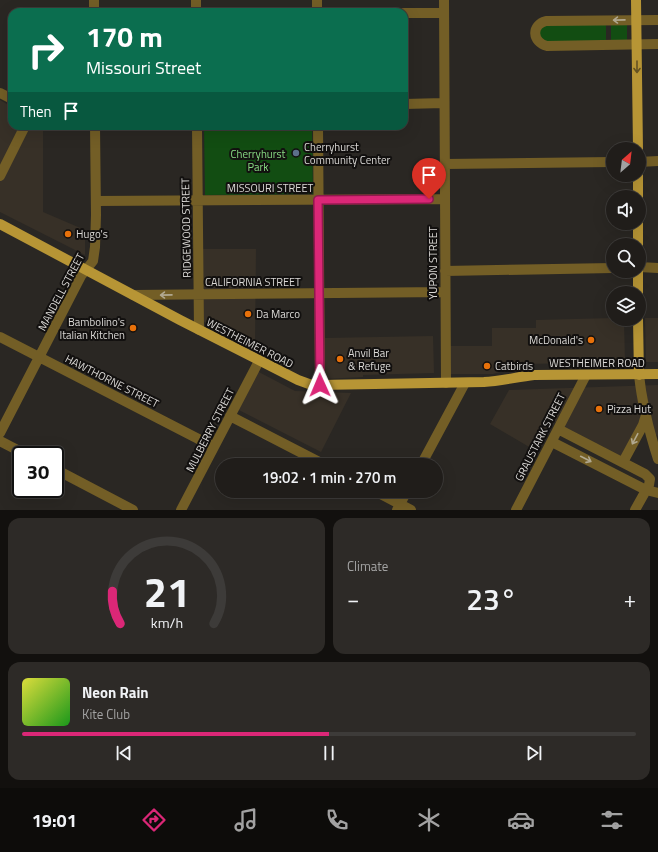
<!DOCTYPE html>
<html lang="en">
<head>
<meta charset="utf-8">
<style>
	body { margin:0; font-family:"Titillium Web",sans-serif; background:#2d2a27; color:#f1f3f6; height:100vh; display:flex; flex-direction:column; font-size:15px; white-space:nowrap }
	* { box-sizing:border-box; margin:0 }
	p { font-size:13px; color:#a2a2a2 }
	.icon { flex:none; width:22px; height:22px; fill:none; stroke:currentColor; stroke-width:2; stroke-linecap:round; stroke-linejoin:round }
	.map { position:relative; height:510px; overflow:hidden }
	.sheet { display:flex; flex-direction:column; gap:8px; padding:8px; background:#12100e; flex:1 }
	.sheet>* { flex:none }
	.banner { position:absolute; left:8px; top:8px; width:400px; height:122px; border-radius:12px; box-shadow:0 4px 16px #0002,0 0 0 1px #3d3b39; background:#0b6e4f; color:#fff; overflow:hidden }
	.needle { width:26px; rotate:28deg }
	.controls { position:absolute; left:606px; top:142px; display:grid; gap:8px }
	.controls a { display:grid; place-items:center; width:40px; height:40px; border-radius:50%; background:#201d1a; box-shadow:0 4px 16px #0002,0 0 0 1px #3d3b39; font-size:20px }
	.speed { position:absolute; left:12px; top:446px; display:flex; gap:8px; font-size:20px; font-weight:700; text-align:center }
	.speed>* { display:grid; place-content:center; width:52px; height:52px; border-radius:50%; background:#201d1a; box-shadow:0 4px 16px #0002,0 0 0 1px #3d3b39; line-height:1 }
	.speed .limit { border:2px solid #111; border-radius:6px; background:#fff; color:#111 }
	.pin { position:absolute; display:grid; place-items:center; width:34px; height:34px; color:#fff; margin:-41px -17px; border-radius:50% 50% 50% 0; rotate:-45deg; box-shadow:0 0 4px #0007 }
	.pin .icon { rotate:45deg }
	.me { position:absolute; width:44px; margin:-22px; rotate:359deg; stroke-linejoin:round; filter:drop-shadow(0 0 3px #0008) }
	.turn { display:flex; align-items:center; gap:14px; height:84px; padding:0 12px; font-size:18px }
	.turn .icon { width:52px; height:52px; stroke-width:2.5 }
	.turn b { display:block; font-size:28px; line-height:34px }
	.then { display:flex; align-items:center; height:38px; padding:0 12px; background:#0003; gap:8px; font-size:15px }
	.big { font-size:30px; font-weight:600; line-height:1.1 }
	.sheet .widget { flex:1; display:flex; flex-direction:column; justify-content:center; gap:6px; min-width:0; padding:0 14px; border-radius:12px; background:#2d2a27 }
	.sheet .dial { align-items:center; gap:0 }
	.dial svg { height:104px; overflow:visible; fill:none; stroke:#3d3b39; stroke-width:7; stroke-linecap:round; text-anchor:middle }
	.dial text { fill:#f1f3f6; stroke:none }
	.song { display:flex; align-items:center; gap:12px }
	.cover { width:48px; height:48px; border-radius:6px; background:linear-gradient(135deg,hsl(60 70% 55%),hsl(120 70% 35%)) }
	.played { height:4px; border-radius:2px; background:linear-gradient(90deg,#db2777 50%,#3d3b39 50%) }
	.keys { display:flex; justify-content:space-around; direction:ltr }
	.heat { display:flex; justify-content:space-between; align-items:center; font-size:22px; direction:ltr }
	.sheet .tiles { flex:1; display:grid; gap:8px; grid-template-columns:1fr 1fr }
	.widget:last-child { grid-column:span 2 }
	.trip { position:absolute; left:215px; top:458px; width:228px; height:40px; border-radius:20px; background:#201d1a; box-shadow:0 4px 16px #0002,0 0 0 1px #3d3b39; font-weight:600; line-height:40px; text-align:center }
	.dock { display:flex; height:64px; justify-content:space-around; align-items:center; background:#0d0c0a; color:#a2a2a2 }
	.dock .icon { width:28px; height:28px }
	.dock .current { color:#db2777 }
	.dock b { font-size:18px; color:#f1f3f6 }
	.map>svg:first-child { display:block }
	.built { fill:#373027 }
	.green { fill:#124d12 }
	.lines { fill:none; stroke-linecap:round; stroke-linejoin:round }
	.minor { stroke:#735e26; stroke-width:10 }
	.major { stroke:#b79535; stroke-width:10 }
	.oneway { stroke:#b1a890 }
	.oneway2 { stroke:#645222 }
	.route-casing { stroke:#8e194d; stroke-width:10 }
	.route { stroke:#db2777; stroke-width:7 }
	.service-dot { fill:#5c6f8a; stroke:#12100f; stroke-width:1.5 }
	.food-dot { fill:#e8710a; stroke:#12100f; stroke-width:1.5 }
	.labels { text-anchor:middle; stroke-width:4; stroke-linejoin:round; paint-order:stroke }
	.poi-label { font-size:11px; fill:#dbd9d6; stroke:#12100f; text-anchor:start }
	.park-label { font-size:11px; fill:#88db84; stroke:#12100f }
	.street-label { font-size:11px; fill:#dbd9d6; stroke:#12100f }
</style>
</head>
<body>
<div class="map">
<svg width="658" height="510" viewBox="0 0 658 510">
	<rect width="100%" height="100%" fill="#2a2723"/>
	<path class="built" d="M0,100L12,107V126H43V212L85,230V255L0,212Z
		M203,249H256L255,345L202,321Z
		M613,318V319H624L625,362L526,364L511,369L493,374H449V346H492V328H536V320Z
		M645,318H658V362H646Z
		M433,336L434,373L363,375V377L324,379L325,338Z
		M257,371L295,391L351,393L321,452L237,409Z
		M658,385V436L638,425L621,456L553,421L536,451L490,424L509,390Z"/>
	<path class="green" d="M606,24V41H546L539,36L541,27L543,25Z
		M611,24H627V40L611,41Z
		M204,126H312L313,194L205,195Z"/>
	<g class="lines">
		<path class="minor" d="M94,0V12
			M196,0V12
			M317,0V12
			M444,0L446,383
			M404,13H444
			M658,20L546,21C531,25 532,42 547,46L658,44
			M0,93L12,99
			M404,104L444,103
			M197,126L199,330
			M318,126L320,385
			M639,162L658,161
			M445,164L613,162
			M0,176L25,126
			M96,201L445,199
			M639,267L658,268
			M445,271L613,268
			M133,295L445,292
			M0,337L214,447
			M639,375C642,404 649,431 658,459
			M230,416L325,465
			M558,429L645,474L650,479L649,485L635,510
			M0,433L81,276L93,261L95,247L96,215L95,126
			M0,441L27,455
			M552,442L646,490L658,493
			M623,462L643,425L646,415
			M421,465L465,383
			M55,469L133,510
			M375,491L411,510
			M181,510L259,361
			M397,510L407,491
			M516,510L586,375"/>
		<path class="major" d="M636,0L638,149
			M638,175V197
			M638,223V245
			M0,224L180,320L298,380L309,384L320,385L484,382C501,381 517,377 534,375L658,374
			M638,271V293
			M638,319L639,375"/>
	</g>
	<defs><path id="oneway-shaft" d="M-6 0H5M1.5-3L5.5 0L1.5 3" fill="none" stroke-width="1.6" stroke-linecap="round" stroke-linejoin="round"/></defs>
	<g class="oneway">
		<use href="#oneway-shaft" transform="translate(619 20) rotate(179)"/>
		<use href="#oneway-shaft" transform="translate(166 295) rotate(179)"/>
		<use href="#oneway-shaft" transform="translate(635 439) rotate(118)"/>
		<use href="#oneway-shaft" transform="translate(586 459) rotate(27)"/>
	</g>
	<use class="oneway2" href="#oneway-shaft" transform="translate(637 67) rotate(90)"/>
	<g class="lines">
		<defs>
			<path id="route" d="M320,385L318,200L429,199"/>
		</defs>
		<use href="#route" class="route-casing"/>
		<use href="#route" class="route"/>
	</g>
	<circle class="service-dot" cx="296" cy="153" r="4"/>
	<g class="food-dot">
		<circle cx="68" cy="234" r="4"/>
		<circle cx="248" cy="314" r="4"/>
		<circle cx="133" cy="328" r="4"/>
		<circle cx="591" cy="340" r="4"/>
		<circle cx="340" cy="359" r="4"/>
		<circle cx="487" cy="366" r="4"/>
		<circle cx="599" cy="409" r="4"/>
	</g>
	<g class="labels">
		<g class="poi-label">
			<text x="304" y="151">Cherryhurst<tspan x="304" dy="13">Community Center</tspan></text>
			<text x="76" y="238">Hugo's</text>
			<text x="256" y="318">Da Marco</text>
			<text x="125" y="326" text-anchor="end">Bambolino's<tspan x="125" dy="13">Italian Kitchen</tspan></text>
			<text x="583" y="344" text-anchor="end">McDonald's</text>
			<text x="348" y="357">Anvil Bar<tspan x="348" dy="13">&amp; Refuge</tspan></text>
			<text x="495" y="370">Catbirds</text>
			<text x="607" y="413">Pizza Hut</text>
		</g>
		<g class="park-label">
			<text x="258" y="158">Cherryhurst<tspan x="258" dy="13">Park</tspan></text>
		</g>
		<g class="street-label">
			<text x="270" y="192">MISSOURI STREET</text>
			<text transform="translate(186 228) rotate(-91)" y="4">RIDGEWOOD STREET</text>
			<text transform="translate(433 263) rotate(-90)" y="4">YUPON STREET</text>
			<text x="253" y="286">CALIFORNIA STREET</text>
			<text transform="translate(61 292) rotate(-62)" y="4">MANDELL STREET</text>
			<text transform="translate(250 343) rotate(27)" y="4">WESTHEIMER ROAD</text>
			<text x="597" y="367">WESTHEIMER ROAD</text>
			<text transform="translate(112 381) rotate(27)" y="4">HAWTHORNE STREET</text>
			<text transform="translate(210 430) rotate(-63)" y="4">MULBERRY STREET</text>
			<text transform="translate(540 437) rotate(-63)" y="4">GRAUSTARK STREET</text>
		</g>
	</g>
</svg>
<div class="controls">
<a><svg class="needle" viewBox="-14 -14 28 28"><path d="M0-13l5 13h-10z" fill="#e53935"/><path d="M0 13l5-13h-10z" fill="#a2a2a2"/></svg></a>
<a><svg class="icon" aria-label="sound" viewBox="0 0 24 24"><path d="M4 9h4l5-4v14l-5-4H4zM17 9q2 3 0 6"/></svg></a>
<a><svg class="icon" aria-label="search" viewBox="0 0 24 24"><circle cx="10" cy="10" r="6"/><path d="M15 15l6 6"/></svg></a>
<a><svg class="icon" aria-label="layers" viewBox="0 0 24 24"><path d="M12 4l9 5-9 5-9-5zM3 14l9 5 9-5"/></svg></a>
</div>
<div class="speed"><div class="limit">30</div></div>
<div class="pin" style="left:429px;top:199px;background:#d93025"><svg class="icon" aria-label="arrive" viewBox="0 0 24 24"><path d="M6 21V4h12l-3 4 3 4H6"/></svg></div>
<svg class="me" style="left:320px;top:385px" viewBox="-20 -20 40 40"><path d="M0-17L14 15 0 8-14 15z" fill="#db2777" stroke="#fff" stroke-width="4"/></svg>
<div class="trip">19:02 · 1 min · 270 m</div>
<div class="banner">
<div class="turn"><svg class="icon" aria-label="right" viewBox="0 0 24 24"><path d="M7 20v-9h11M14 6l5 5-5 5"/></svg><div><b>170 m</b>Missouri Street</div></div>
<div class="then">Then<svg class="icon" aria-label="arrive" viewBox="0 0 24 24"><path d="M6 21V4h12l-3 4 3 4H6"/></svg></div>
</div>
</div>
<section class="sheet">
<div class="tiles">
<div class="widget dial"><svg viewBox="0 0 100 80">
<path d="M14 69A42 42 0 1 1 86 69"/>
<path d="M14 69A42 42 0 0 1 8 44" stroke="#db2777"/>
<text x="50" y="56" font-size="32" font-weight="700">21</text>
<text x="50" y="72" font-size="11">km/h</text>
</svg></div>
<div class="widget"><p>Climate</p>
<div class="heat"><a>−</a><b class="big">23°</b><a>+</a></div>
</div>
<div class="widget">
<div class="song"><i class="cover"></i><div><b>Neon Rain</b><p>Kite Club</p></div></div>
<div class="played"></div>
<div class="keys"><svg class="icon" aria-label="previous" viewBox="0 0 24 24"><path d="M18 5L8 12l10 7zM5 5v14"/></svg><svg class="icon" aria-label="pause" viewBox="0 0 24 24"><path d="M8 5v14M16 5v14"/></svg><svg class="icon" aria-label="next" viewBox="0 0 24 24"><path d="M6 5l10 7-10 7zM19 5v14"/></svg></div>
</div>
</div>
</section>
<nav class="dock">
<b>19:01</b>
<svg class="icon current" aria-label="directions" viewBox="0 0 24 24"><path d="M12 3l9 9-9 9-9-9zM9 14v-3h6M13 9l2 2-2 2"/></svg>
<svg class="icon" aria-label="music" viewBox="0 0 24 24"><path d="M9 18V5l10-2v13"/><circle cx="6" cy="18" r="3"/><circle cx="16" cy="16" r="3"/></svg>
<svg class="icon" aria-label="phone" viewBox="0 0 24 24"><path d="M5 4h4l2 5-3 2q2 4 5 5l2-3 5 2v4C11 20 4 13 5 4z"/></svg>
<svg class="icon" aria-label="climate" viewBox="0 0 24 24"><path d="M12 3v18M4 7l16 10M4 17L20 7"/></svg>
<svg class="icon" aria-label="car" viewBox="0 0 24 24"><path d="M5 17H2v-5l4-1 3-4h7l3 4 3 1v5h-3M9 17h6M6 11h13"/><circle cx="7" cy="17" r="2"/><circle cx="17" cy="17" r="2"/></svg>
<svg class="icon" aria-label="filters" viewBox="0 0 24 24"><path d="M4 7h16M4 17h16"/><circle cx="9" cy="7" r="2"/><circle cx="15" cy="17" r="2"/></svg>
</nav>
</body>
</html>
